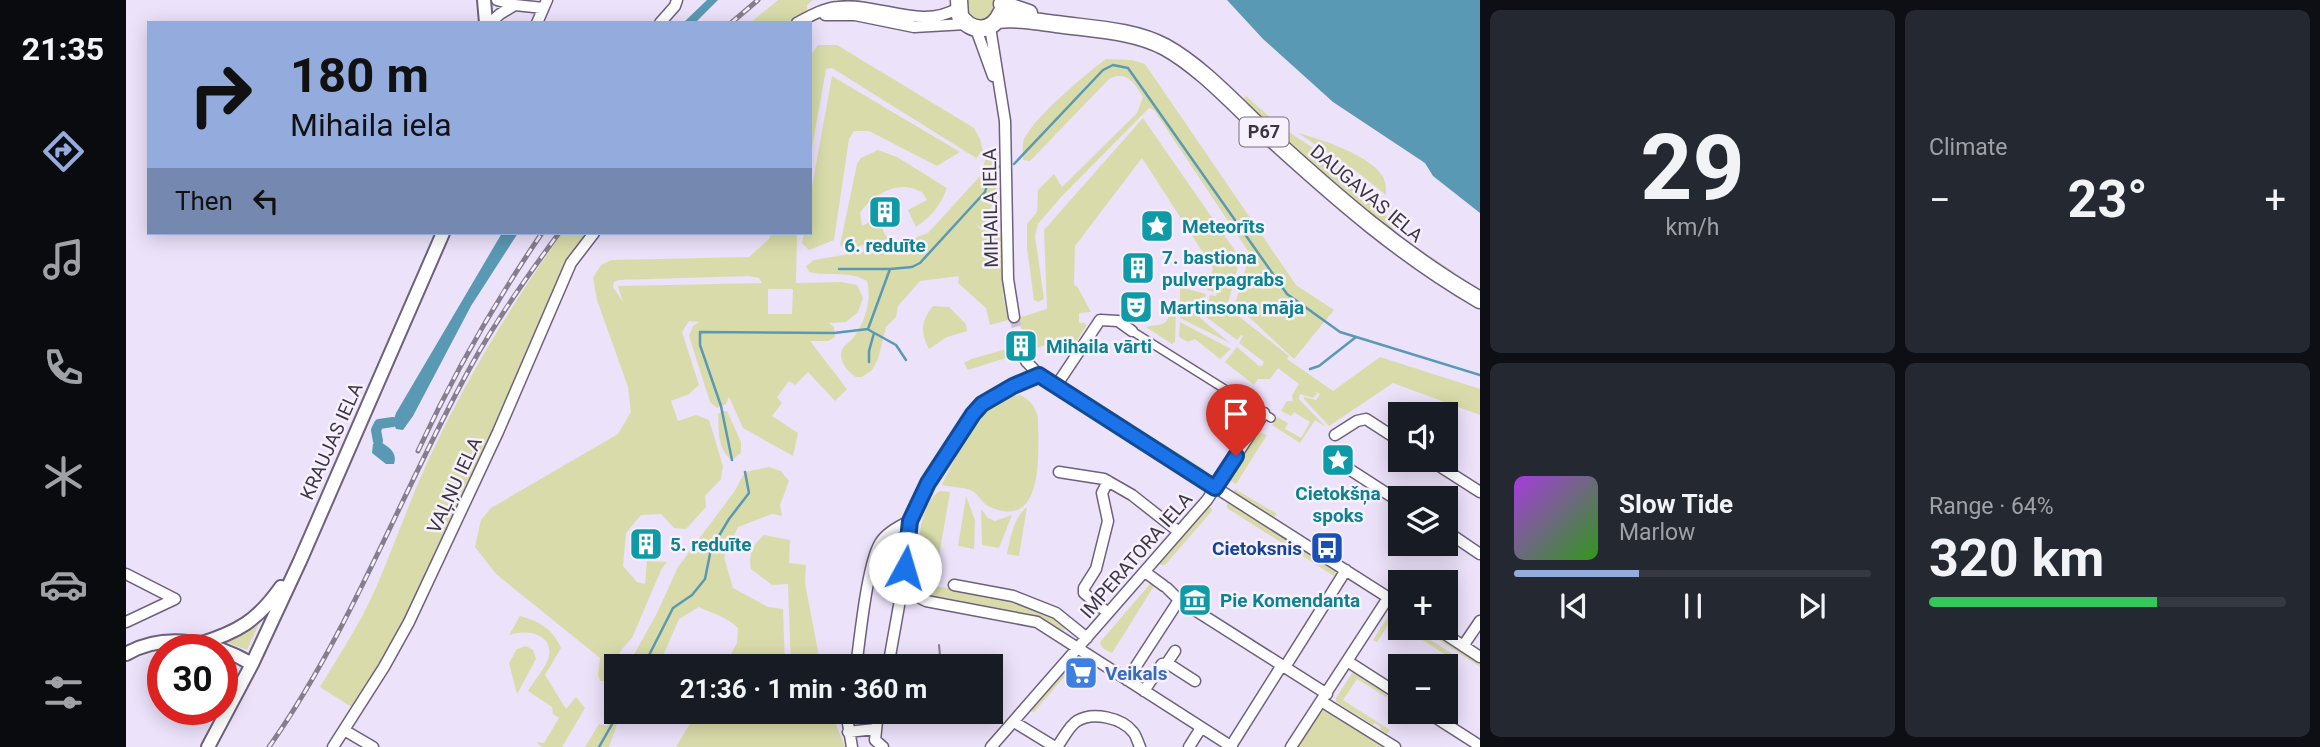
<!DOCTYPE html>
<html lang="en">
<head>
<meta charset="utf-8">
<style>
	body { margin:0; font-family:Roboto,sans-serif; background:#242831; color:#f1f3f6; height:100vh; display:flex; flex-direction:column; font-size:26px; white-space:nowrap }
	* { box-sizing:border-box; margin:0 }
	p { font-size:23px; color:#9ea1a6 }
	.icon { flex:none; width:38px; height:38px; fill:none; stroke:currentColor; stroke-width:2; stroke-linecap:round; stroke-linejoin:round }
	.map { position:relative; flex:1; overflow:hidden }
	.sheet { display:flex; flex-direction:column; gap:10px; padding:10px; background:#0d0f14; width:840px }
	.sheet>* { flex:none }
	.top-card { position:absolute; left:21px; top:21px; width:665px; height:214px; border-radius:0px; box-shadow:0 4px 18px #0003; background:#93abdd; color:#111; overflow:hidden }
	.fabs { position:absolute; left:1262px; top:402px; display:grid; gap:14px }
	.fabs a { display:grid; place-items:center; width:70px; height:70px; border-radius:0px; background:#171b24; box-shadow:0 4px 18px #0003; font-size:35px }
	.speed { position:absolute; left:21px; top:634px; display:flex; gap:14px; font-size:35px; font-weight:700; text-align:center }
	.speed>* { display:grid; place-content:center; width:91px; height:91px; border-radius:50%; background:#171b24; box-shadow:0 4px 18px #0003; line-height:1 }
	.speed .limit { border:10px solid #d22; background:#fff; color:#111 }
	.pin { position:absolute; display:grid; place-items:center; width:60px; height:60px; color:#fff; margin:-72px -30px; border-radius:50% 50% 50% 0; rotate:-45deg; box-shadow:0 0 7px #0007 }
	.pin .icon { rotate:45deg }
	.me { position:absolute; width:77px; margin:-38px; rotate:6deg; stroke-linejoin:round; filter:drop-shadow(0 0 5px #0008) }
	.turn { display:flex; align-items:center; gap:24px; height:147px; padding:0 28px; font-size:32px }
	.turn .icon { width:91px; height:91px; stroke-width:2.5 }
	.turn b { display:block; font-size:49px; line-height:60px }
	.then { display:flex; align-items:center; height:66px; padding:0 28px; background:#0003; gap:14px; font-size:26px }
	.big { font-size:52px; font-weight:700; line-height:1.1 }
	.sheet .widget { flex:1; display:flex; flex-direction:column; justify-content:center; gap:10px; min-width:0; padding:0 24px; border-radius:10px; background:#242831 }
	.sheet .dial { align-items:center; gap:0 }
	.dial b { font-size:91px; line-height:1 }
	.song { display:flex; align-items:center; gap:21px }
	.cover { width:84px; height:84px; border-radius:10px; background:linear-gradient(135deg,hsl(280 70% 55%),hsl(110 70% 35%)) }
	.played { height:7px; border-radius:4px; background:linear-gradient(90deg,#93abdd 35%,#363941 35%) }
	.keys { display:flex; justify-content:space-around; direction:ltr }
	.heat { display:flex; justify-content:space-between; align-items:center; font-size:38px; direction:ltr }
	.charge { height:10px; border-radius:5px; background:linear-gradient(90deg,#34c759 64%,#363941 0) }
	.sheet .tiles { flex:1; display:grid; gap:10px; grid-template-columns:repeat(2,1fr) }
	.trip { position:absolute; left:478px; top:654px; width:399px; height:70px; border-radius:0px; background:#171b24; box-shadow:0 4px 18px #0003; font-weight:700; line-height:70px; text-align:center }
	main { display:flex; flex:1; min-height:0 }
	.menu { display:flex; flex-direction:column; width:126px; justify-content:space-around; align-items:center; background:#090b0e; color:#9ea1a6 }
	.menu .icon { width:49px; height:49px }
	.menu .current { color:#93abdd }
	.menu b { font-size:32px; color:#f1f3f6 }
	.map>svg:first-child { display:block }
	.green { fill:#d9dcaa; fill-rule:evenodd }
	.water { fill:#5a99b3 }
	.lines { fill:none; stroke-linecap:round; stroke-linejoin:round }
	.stream { stroke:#5a99b3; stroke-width:2.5 }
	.canal { stroke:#5a99b3; stroke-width:10 }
	.minor-tunnel { stroke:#c9c0d5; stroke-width:10; stroke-dasharray:10 5; stroke-linecap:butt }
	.pedestrian-casing { stroke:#6d617c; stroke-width:10 }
	.minor-casing { stroke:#6d617c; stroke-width:13 }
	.tertiary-casing { stroke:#6d617c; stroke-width:16 }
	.primary-casing { stroke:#6d617c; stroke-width:19 }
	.pedestrian { stroke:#fff; stroke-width:7 }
	.minor { stroke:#fff; stroke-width:10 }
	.tertiary { stroke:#fff; stroke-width:12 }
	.primary { stroke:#fff; stroke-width:16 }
	.tram { stroke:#857e8f; stroke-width:2 }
	.rail-casing { stroke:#857e8f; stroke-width:5 }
	.rail { stroke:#f7f1fe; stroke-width:2.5; stroke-dasharray:8; stroke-linecap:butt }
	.route-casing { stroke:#114b97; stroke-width:18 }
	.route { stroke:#1a73e8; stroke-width:12 }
	.labels { text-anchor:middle; stroke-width:5; stroke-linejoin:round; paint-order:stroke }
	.shield { fill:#f7f1fe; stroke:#746e7b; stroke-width:2 }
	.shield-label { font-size:18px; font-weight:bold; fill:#3c3643 }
	.street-label { font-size:19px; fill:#3c3643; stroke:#f7f1fe }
	.culture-label { font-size:19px; font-weight:bold; fill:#0d838f; stroke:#f7f1fe; text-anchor:start }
	.transit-label { font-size:19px; font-weight:bold; fill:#164399; stroke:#f7f1fe; text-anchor:end }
	.shop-label { font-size:19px; font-weight:bold; fill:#366cbe; stroke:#f7f1fe; text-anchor:start }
</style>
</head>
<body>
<main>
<nav class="menu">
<b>21:35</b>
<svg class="icon current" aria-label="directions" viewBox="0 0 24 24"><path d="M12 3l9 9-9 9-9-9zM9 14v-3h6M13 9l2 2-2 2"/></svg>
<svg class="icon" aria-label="music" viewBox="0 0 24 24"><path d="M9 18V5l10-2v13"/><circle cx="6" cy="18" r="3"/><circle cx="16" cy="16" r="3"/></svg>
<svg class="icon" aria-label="phone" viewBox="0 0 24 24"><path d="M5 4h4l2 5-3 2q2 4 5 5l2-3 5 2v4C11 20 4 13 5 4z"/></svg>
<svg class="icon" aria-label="climate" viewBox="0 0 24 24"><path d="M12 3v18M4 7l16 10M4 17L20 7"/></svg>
<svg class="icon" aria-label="car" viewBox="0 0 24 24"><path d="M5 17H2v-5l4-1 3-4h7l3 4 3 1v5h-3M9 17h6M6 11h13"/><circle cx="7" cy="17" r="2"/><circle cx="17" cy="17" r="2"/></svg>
<svg class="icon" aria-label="filters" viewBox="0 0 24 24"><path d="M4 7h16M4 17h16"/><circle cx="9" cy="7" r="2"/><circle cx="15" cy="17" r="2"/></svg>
</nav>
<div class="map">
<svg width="1354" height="747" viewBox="0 0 1354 747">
	<rect width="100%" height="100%" fill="#ece2fa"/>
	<path class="green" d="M652,0H687L681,5V12L664,23H624Z
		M840,0H868L870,7L867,16L854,23L841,15Z
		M692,45H711L848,128L854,139L857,151L850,158L706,68L700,69L684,159V57Z
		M980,59L1006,60L1019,64L1170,285L1208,310L1168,359L1109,304L1124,254L1028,110L1023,108L935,197L912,224L909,236L918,299L912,302L908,300L901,248V224L911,212L912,190L928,174L936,187L1011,113L1017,97C1008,83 1002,71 984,78L904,161L897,160C897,155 896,148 897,143C900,124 963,71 980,59Z
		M706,76L834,152L811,166L743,131H728L723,139L708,240L683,250L676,243L678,233H684V198Z
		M1120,96L1155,127L1201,157L1240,186L1252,198L1269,233L1328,272L1325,276L1272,241L1134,118L1117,100Z
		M1017,118L1114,258L1101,307L1163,356L1161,359L1207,391L1254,357L1354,389V415L1267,383L1203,426L1178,399V397L1190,400L1194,394L1188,391L1191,394L1187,398L1174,394L1173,399L1200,427L1189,420L1174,443L1146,425L1151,417L1162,423L1159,429L1175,438L1184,422L1168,412L1165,416L1155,411L1161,401H1167L1166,395L1173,384L1152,368L1144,379H1132L1128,385L1099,362L1111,347L1133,366H1136L1138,362L1113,343L1117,336L1115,335L1111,340L1079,316L1084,295L1090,296L1091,293L1081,290L1087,268L1016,158L949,246L948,285L951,286L965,312L953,313V323H959L960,326L950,342L942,340L936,349L925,343L908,349L900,345L892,318L921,309L918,230Z
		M1172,133C1195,139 1242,155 1255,174C1260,180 1260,188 1260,195L1234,174Z
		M752,150L771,157L821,188C814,206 806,216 790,227L782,210L801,200L796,192C791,190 784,187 779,187C762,186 742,200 734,213L736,226L750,218L762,239L721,249L714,245L731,164L735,158Z
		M866,159L870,163C871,182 874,200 859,215L864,221L856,228L850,224L856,231L865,222L870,228L864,235L869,240L866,235L870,231L875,235L877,294L882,320L864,325L860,308L832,283L833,276L794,281L772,306L770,317L760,327L752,359L746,370L736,377H730C722,372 712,361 716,350C718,345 724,342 727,338C739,323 746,299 741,281C723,270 703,277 683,272L680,266L688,260L764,247L802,233L855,175L859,160Z
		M436,233H462L438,266L353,465L279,619L250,672L227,708L194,687C213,655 234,624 249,590C271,539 288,487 313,438C348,366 390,298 436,233Z
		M645,233H671L670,283L715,282L731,285L737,298L732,312L720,322L703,323L708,327L709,337L702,341H684L721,389L709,401L682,372L669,385L663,381L651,397L656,403L646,416L672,433L667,456L617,428L603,397L600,404L591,408L584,402L563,336L567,326L573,322L563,321L556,332L573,385L563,394L545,401L552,421L570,415L583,420L597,466L595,479L579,496L580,507L560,529L548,528L535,514L515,515L500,533L497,566L511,582L519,584L521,561L541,562L535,570L506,638L496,649L478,681H474L472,674L474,658L370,574L349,547L355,520L365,508L492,434L505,412L502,387L471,300L467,278L475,265L485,260L623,257L643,239ZM623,276L633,278L636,283L492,286L497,302L487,287L488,282L493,280ZM667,289L666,314H642V289Z
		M1054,287L1080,294L1074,318L1104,343L1054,318Z
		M807,306L823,307L840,324L841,331L821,337L803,349C794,332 795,321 807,306Z
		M1045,312H1050L1049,342L1046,344L1020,327C1035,323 1038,329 1045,312Z
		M1054,322L1105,349L1094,359L1069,339L1062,342L1053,337Z
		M891,346L886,356L842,370L838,363L845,359Z
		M945,385L1006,424L1007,428L944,387Z
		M894,395C904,399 910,408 912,418C912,448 920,532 864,507C856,503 854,497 848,492C841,487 824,487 816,485C834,451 851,401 894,395Z
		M596,411H601L615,442V453L606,460C591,450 593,430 592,414Z
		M1132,432L1141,435L1110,484L1102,479Z
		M1020,433L1078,469L1079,474L1017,435Z
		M643,467L655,471L663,481L654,505L656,516L646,514L612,527L598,557L607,588L642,607L657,609L659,667H598L611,643L612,628C600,616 587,614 573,607L553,619L532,667H501L531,613L552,567L608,492L619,472Z
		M1109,489L1151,514L1148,518L1107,493Z
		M814,491L824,492L810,574L797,580L791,578C792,554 791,505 814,491Z
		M840,496L849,520L848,549L832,546Z
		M1101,502L1209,570L1211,578L1101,508Z
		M1083,505L1086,509L1085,512L1039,565H1035L1033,563Z
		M901,507L893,556L881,554C884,539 888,516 901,507Z
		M855,509L862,518L869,521L886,515L873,548L856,545Z
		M638,535L664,540L663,563L680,565L679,583L695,667H665L662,584L646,585L625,569C622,555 627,544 638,535Z
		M1024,584H1028V586L986,653L978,649L974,644L975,641Z
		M807,586C853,593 899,597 938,623L939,630L930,628L910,617L807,597L801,594V590Z
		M1263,615L1274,621V626L1271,624L1268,629L1262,625L1251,642L1247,640Z
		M394,616C413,621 427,629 435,648L419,675L440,709L450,697L459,708L436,747H416L410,742L418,743L433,718L427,714L426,707L402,691C408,681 416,672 421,662C432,635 402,628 383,635Z
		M136,617L121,650L100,642L119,632Z
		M1278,628H1286L1328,655L1326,659Z
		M1294,628H1299L1354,663V667Z
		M400,646L407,650L410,659L391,694L383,663L391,649Z
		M1228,670L1263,693L1260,697L1231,679L1217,700L1264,730L1261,734L1254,729L1255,727L1249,723L1247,725L1210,702V698Z
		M938,671L940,675L908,712L906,711L905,709Z
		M490,686V712H507L500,721H492L483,747H459L473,724L481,726L485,720L479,705Z
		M1197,710L1201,711L1259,747H1171Z
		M571,712H705L719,747H550Z"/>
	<path class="water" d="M581,0H592L569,23H557Z
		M1101,0H1354V213L1307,176L1299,163L1207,102L1137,39Z
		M376,233H392L345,306L287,416L277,430L270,429L267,422L270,413Z
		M252,441C262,446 272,452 268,464H260L246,453L247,444Z"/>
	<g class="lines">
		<path class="stream" d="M888,164L977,70L987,65L1002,68L1161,294L1214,332L1354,375
			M713,269H764
			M743,330L770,345L780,360
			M743,362V351L748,333
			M1184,369L1193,366L1230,337
			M606,460L595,406L574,345V332L708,333L742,329L764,269L786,267L794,263L859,192L866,168L877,166
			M517,667L547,608L566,595L579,579L585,549L603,519L623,493L619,472
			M473,747L493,712"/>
		<path class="canal" d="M252,441L250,430L253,424L267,422"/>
		<path class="minor-tunnel" d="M888,317L896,347"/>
		<defs>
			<path id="pedestrian" d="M1006,331L1145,418"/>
			<path id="minor" d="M371,0L389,5L417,8
				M699,15H729L788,27L840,24
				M364,23L374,14L389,5
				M411,23L421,0
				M534,23L549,6L551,0
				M671,23C684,16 698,8 712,7C752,2 795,31 832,8
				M864,27L879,121L882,279L888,317
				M850,29L867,76
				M896,347L900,361L913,375L1274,605
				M913,375L887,386L856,404L802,483L784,521L778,578L784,593L800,601L911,622L1106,747
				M930,386L974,320L992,321L1006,331
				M1209,435L1231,421L1240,419L1274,441
				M1304,460L1354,492
				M1223,469L1274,502
				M933,472L978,479L1006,495L1053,532
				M982,481L976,493L982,521L970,569L958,588V593L982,613
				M1320,531L1354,554
				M1019,572L1038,586
				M0,574L49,599L0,622
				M828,585L887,596L930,613L961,638
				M1041,588L1053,600L1201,694
				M1310,628L1354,657
				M1337,646L1354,621
				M1221,661L1274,695
				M1041,663L1049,651
				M730,667C734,638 741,565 754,543C760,533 773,526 784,521
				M762,667L774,600L784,593
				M1159,667L1220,570
				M1001,680L1053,600
				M1018,691L1036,664L1041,663L1069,681
				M1195,701L1269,747
				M720,712L726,747
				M752,712L749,740L757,747
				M1301,712L1354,746
				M888,722L929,747
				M218,730L247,747
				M722,732L749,729
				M1105,746L1156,665
				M207,747L258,667L283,622L372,432L445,263L468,233
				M865,747L1081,500L1138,413
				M931,747C937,739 943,726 951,721C967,711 996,718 1007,732C1010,735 1012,743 1014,747
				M1063,747L1075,728
				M1165,747L1262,598"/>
			<path id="tertiary" d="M358,0L360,23
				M73,644C112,632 131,621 155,587
				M0,654C39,631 89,642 126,664
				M96,674L102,697V708
				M82,747L126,664L174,561L317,233"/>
			<path id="primary" d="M833,0L834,16C846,34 867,32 875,13
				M876,4L903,13
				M872,20C892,17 911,22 930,24C966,29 1007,30 1039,47C1077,68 1112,108 1144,137C1211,198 1276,255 1354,300"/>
		</defs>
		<use href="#pedestrian" class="pedestrian-casing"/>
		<use href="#minor" class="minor-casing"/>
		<use href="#tertiary" class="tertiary-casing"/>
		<use href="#primary" class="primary-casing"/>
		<use href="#pedestrian" class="pedestrian"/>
		<use href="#minor" class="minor"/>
		<use href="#tertiary" class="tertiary"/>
		<use href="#primary" class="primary"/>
		<path class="tram" d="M813,645L815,667"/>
		<defs>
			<path id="rail" d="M605,23L632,0
				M292,451C327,375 369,302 416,233
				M143,747C226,629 275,492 345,366C370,320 402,275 433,233"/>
		</defs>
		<use href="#rail" class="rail-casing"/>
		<use href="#rail" class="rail"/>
	</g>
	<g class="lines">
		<defs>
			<path id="route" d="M779,568L784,521L802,483L847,414L856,404L887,386L913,375L1089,488L1110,456"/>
		</defs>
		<use href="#route" class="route-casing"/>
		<use href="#route" class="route"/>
	</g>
	<defs>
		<symbol id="building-square" viewBox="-11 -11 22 22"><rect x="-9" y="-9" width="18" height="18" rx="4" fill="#0f9aa8" stroke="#f7f1fe"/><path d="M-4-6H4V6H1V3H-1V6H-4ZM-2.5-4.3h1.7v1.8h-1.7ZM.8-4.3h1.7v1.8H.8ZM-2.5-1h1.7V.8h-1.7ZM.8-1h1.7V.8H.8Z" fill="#fff"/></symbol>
		<symbol id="sight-square" viewBox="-11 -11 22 22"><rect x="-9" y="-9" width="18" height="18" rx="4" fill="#0f9aa8" stroke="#f7f1fe"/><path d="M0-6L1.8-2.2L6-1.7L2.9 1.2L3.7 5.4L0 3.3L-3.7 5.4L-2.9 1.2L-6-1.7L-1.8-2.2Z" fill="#fff"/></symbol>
		<symbol id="theatre-square" viewBox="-11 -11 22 22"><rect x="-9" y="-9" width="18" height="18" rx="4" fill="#0f9aa8" stroke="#f7f1fe"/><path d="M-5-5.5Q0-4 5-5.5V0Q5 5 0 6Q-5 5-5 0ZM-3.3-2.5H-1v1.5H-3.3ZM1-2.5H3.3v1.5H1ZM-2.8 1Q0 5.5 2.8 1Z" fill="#fff"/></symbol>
		<symbol id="bus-square" viewBox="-11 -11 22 22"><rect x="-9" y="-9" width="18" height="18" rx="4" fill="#1a4fb4" stroke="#f7f1fe"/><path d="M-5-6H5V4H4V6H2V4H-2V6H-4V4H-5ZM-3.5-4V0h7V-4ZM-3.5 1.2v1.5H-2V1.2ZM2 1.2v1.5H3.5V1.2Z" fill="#fff"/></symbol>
		<symbol id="museum-square" viewBox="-11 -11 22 22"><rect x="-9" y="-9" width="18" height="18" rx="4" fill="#0f9aa8" stroke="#f7f1fe"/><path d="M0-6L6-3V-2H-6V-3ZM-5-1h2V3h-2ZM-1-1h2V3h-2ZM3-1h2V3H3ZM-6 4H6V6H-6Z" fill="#fff"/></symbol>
		<symbol id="supermarket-square" viewBox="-11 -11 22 22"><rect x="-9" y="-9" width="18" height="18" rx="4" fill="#3f7fe0" stroke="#f7f1fe"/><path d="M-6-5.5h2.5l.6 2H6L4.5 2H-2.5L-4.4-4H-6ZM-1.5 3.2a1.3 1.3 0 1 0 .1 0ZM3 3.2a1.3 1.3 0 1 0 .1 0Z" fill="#fff"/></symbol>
	</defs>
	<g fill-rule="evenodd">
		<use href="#building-square" x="740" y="193" width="38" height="38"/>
		<use href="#sight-square" x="1012" y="207" width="38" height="38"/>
		<use href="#building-square" x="993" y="249" width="38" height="38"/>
		<use href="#theatre-square" x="991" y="288" width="38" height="38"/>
		<use href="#building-square" x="876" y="327" width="38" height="38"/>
		<use href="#sight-square" x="1193" y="441" width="38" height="38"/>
		<use href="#building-square" x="501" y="525" width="38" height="38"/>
		<use href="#bus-square" x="1182" y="529" width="38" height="38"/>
		<use href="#museum-square" x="1050" y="581" width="38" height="38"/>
		<use href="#supermarket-square" x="936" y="654" width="38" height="38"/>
	</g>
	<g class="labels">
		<rect class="shield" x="1113.5" y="117.5" width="49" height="29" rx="5"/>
		<g class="shield-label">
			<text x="1138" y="138">P67</text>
		</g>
		<g class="street-label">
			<text transform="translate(1241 193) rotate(40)" y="7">DAUGAVAS IELA</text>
			<text transform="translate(864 208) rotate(-91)" y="7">MIHAILA IELA</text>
			<text transform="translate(205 441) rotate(-66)" y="7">KRAUJAS IELA</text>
			<text transform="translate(328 485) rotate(-65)" y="7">VAĻŅU IELA</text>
			<text transform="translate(1010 555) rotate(-49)" y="7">IMPERATORA IELA</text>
		</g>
		<g class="culture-label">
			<text x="1056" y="233">Meteorīts</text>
			<text x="759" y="252" text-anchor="middle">6. reduīte</text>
			<text x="1036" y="264">7. bastiona<tspan x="1036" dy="22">pulverpagrabs</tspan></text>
			<text x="1034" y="314">Martinsona māja</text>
			<text x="920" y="353">Mihaila vārti</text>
			<text x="1212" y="500" text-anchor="middle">Cietokšņa<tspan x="1212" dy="22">spoks</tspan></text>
			<text x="544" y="551">5. reduīte</text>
			<text x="1094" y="607">Pie Komendanta</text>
		</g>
		<g class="transit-label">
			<text x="1176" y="555">Cietoksnis</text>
		</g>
		<g class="shop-label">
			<text x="979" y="680">Veikals</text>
		</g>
	</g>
</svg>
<div class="fabs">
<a><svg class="icon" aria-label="sound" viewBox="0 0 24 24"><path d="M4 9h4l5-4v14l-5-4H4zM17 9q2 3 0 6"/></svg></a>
<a><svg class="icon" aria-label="layers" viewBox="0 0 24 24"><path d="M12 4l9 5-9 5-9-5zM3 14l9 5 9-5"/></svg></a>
<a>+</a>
<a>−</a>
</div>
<div class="speed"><div class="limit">30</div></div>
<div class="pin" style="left:1110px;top:456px;background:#d93025"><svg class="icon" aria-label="arrive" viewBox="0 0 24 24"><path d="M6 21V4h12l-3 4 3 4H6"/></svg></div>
<svg class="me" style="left:779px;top:568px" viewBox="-20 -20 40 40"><circle r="19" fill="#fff"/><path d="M0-13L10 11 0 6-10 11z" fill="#1a73e8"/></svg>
<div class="trip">21:36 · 1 min · 360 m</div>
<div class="top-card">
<div class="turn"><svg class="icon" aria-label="right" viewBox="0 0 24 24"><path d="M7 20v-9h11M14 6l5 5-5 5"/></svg><div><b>180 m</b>Mihaila iela</div></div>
<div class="then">Then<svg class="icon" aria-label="left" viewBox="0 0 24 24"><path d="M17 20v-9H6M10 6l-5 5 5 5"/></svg></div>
</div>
</div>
<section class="sheet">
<div class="tiles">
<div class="widget dial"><b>29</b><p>km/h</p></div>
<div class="widget"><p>Climate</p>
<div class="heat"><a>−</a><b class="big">23°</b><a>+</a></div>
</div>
<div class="widget">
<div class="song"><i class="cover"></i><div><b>Slow Tide</b><p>Marlow</p></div></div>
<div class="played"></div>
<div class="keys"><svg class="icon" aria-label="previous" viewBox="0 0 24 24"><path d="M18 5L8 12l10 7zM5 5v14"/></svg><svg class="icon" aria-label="pause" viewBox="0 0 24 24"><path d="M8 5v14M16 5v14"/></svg><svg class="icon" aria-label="next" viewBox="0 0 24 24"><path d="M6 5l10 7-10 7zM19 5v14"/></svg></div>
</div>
<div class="widget"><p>Range · 64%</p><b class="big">320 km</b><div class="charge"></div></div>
</div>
</section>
</main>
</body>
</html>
